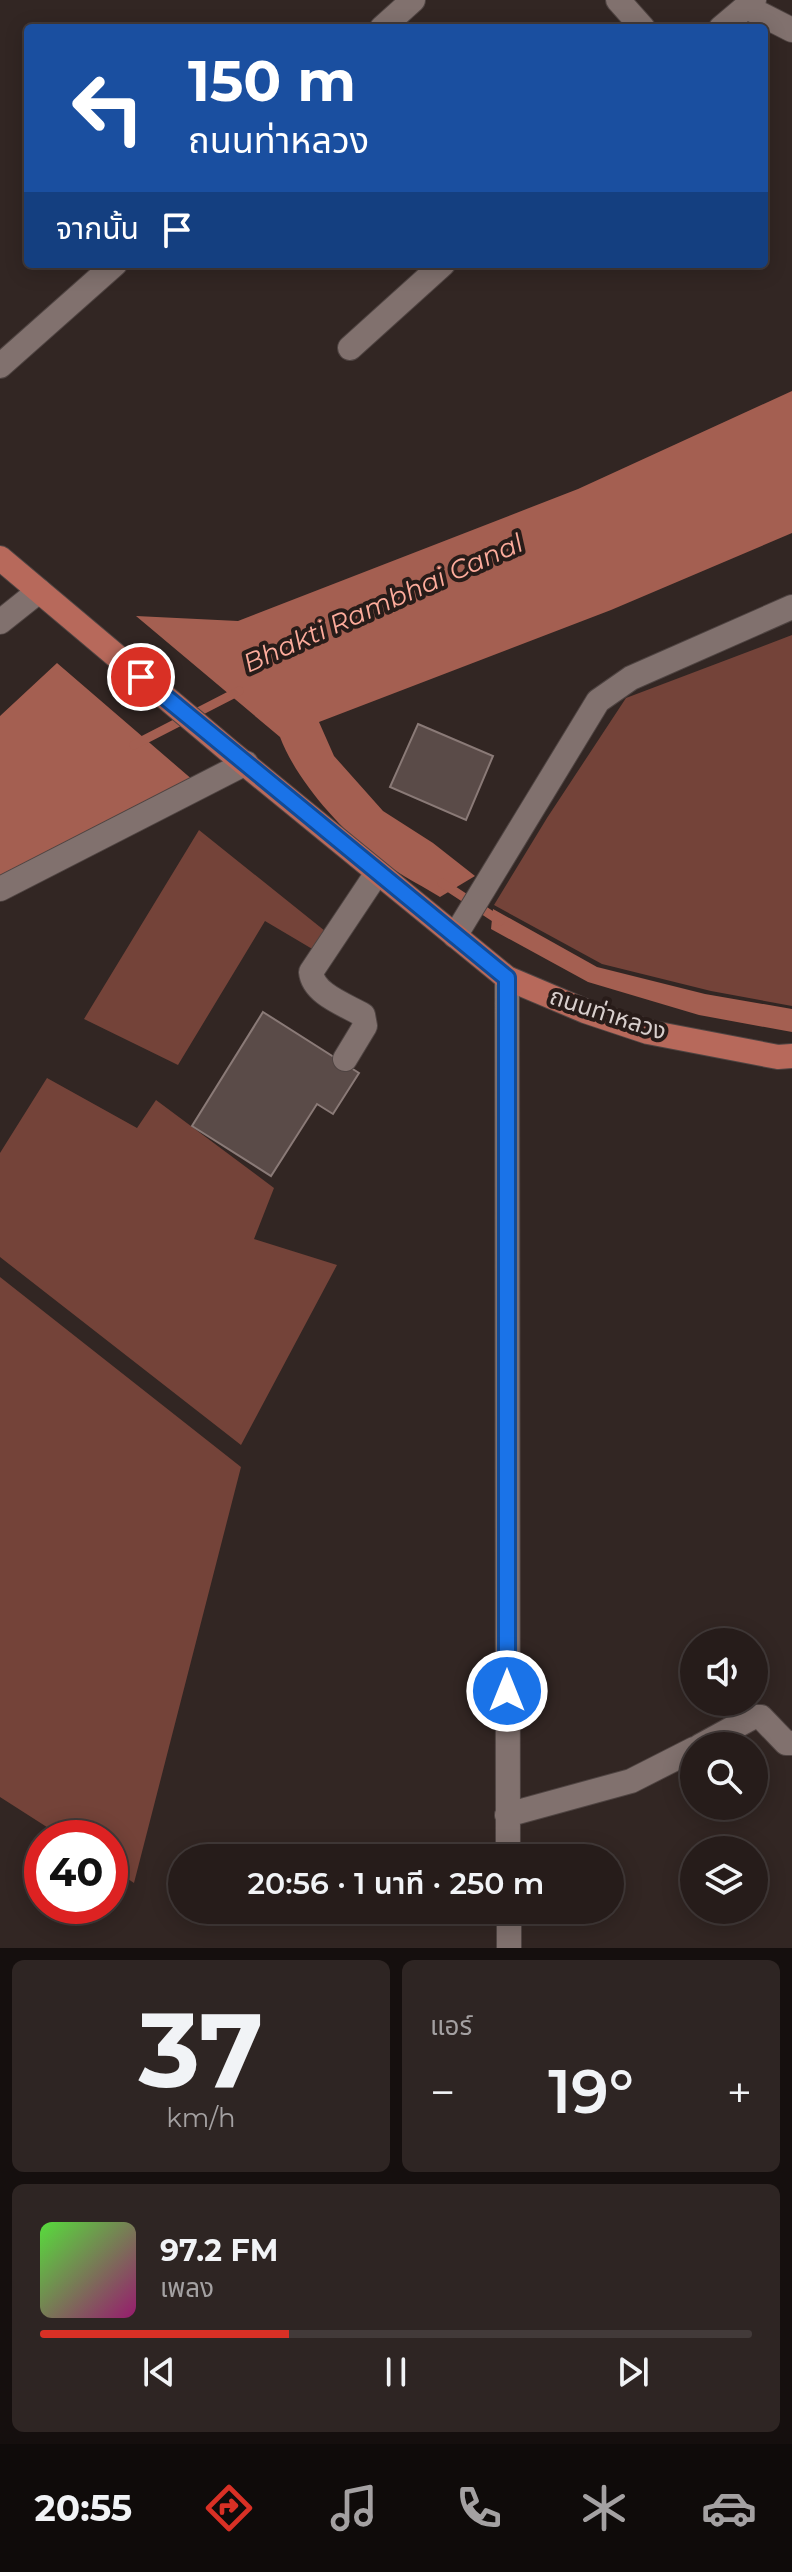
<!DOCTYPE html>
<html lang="th">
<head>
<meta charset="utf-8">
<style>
	body { margin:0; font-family:Montserrat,"Noto Sans Thai",sans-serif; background:#2e2523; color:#f1f3f6; height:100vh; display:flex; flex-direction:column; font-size:30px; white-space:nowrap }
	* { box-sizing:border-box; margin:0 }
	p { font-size:26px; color:#a4a1a2 }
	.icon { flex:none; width:44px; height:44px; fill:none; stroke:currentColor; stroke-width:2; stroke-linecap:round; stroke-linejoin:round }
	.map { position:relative; height:1948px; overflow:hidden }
	.drawer { display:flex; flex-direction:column; gap:12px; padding:12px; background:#150f0e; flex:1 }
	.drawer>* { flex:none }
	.banner { position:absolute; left:24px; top:24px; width:744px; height:244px; border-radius:8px; box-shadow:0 4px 20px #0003,0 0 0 2px #423a39; background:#1a4fa0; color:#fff; overflow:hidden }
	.buttons { position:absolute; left:680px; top:1628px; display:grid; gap:16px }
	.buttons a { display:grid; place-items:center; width:88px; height:88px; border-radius:50%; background:#261c1a; box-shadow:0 4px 20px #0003,0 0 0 2px #423a39; font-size:40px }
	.speed { position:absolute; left:24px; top:1820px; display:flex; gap:16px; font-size:40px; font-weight:700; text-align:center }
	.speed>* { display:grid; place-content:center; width:104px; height:104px; border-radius:50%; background:#261c1a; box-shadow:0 4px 20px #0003,0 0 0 2px #423a39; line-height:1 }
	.speed .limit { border:12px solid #d22; background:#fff; color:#111 }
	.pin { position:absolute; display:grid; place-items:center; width:68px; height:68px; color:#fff; margin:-34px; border:4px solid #fff; border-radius:50%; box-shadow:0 2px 8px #0007 }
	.me { position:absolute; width:88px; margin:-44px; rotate:0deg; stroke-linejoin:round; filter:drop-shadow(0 0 6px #0008) }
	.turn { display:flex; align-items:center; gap:28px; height:168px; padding:0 32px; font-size:36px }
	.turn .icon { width:104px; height:104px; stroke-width:2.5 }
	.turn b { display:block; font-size:56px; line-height:68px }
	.then { display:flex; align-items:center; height:76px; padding:0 32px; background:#0003; gap:16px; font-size:30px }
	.big { font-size:60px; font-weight:600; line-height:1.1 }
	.drawer .widget { flex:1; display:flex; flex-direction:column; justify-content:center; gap:12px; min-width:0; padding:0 28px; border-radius:12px; background:#2e2523 }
	.drawer .dial { align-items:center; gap:0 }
	.dial b { font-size:104px; line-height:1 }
	.song { display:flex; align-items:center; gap:24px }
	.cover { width:96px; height:96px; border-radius:12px; background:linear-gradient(135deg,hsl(110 70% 55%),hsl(320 70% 35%)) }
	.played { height:8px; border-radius:4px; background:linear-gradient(90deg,#d93025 35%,#423a39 35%) }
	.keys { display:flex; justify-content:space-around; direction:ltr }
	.heat { display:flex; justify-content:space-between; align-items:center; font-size:44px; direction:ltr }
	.drawer .tiles { flex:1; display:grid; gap:12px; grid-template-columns:1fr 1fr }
	.widget:last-child { grid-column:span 2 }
	.trip { position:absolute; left:168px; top:1844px; width:456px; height:80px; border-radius:40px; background:#261c1a; box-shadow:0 4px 20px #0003,0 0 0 2px #423a39; font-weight:600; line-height:80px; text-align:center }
	.dock { display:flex; height:128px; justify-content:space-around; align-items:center; background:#0f0b0a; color:#a4a1a2 }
	.dock .icon { width:56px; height:56px }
	.dock .on { color:#d93025 }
	.dock b { font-size:36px; color:#f1f3f6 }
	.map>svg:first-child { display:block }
	.green { fill:#744339 }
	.water { fill:#a45f51 }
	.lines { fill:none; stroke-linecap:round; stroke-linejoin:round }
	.stream { stroke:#a45f51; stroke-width:9 }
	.building { fill:#5a4b48; stroke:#8a7a77; stroke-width:2 }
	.minor-casing { stroke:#4f4442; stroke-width:26 }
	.major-casing { stroke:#4f4442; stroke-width:26 }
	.minor { stroke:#81716e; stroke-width:24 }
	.major { stroke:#b7695b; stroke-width:24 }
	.route-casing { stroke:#114b97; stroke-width:20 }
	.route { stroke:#1a73e8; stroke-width:14 }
	.labels { text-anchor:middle; stroke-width:8; stroke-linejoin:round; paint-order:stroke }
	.street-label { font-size:24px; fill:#d8cfcd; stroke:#281c19 }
	.water-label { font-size:26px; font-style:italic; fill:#fdac9c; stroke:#281c19 }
</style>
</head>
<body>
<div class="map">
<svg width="792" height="1948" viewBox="0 0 792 1948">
	<rect width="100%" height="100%" fill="#322623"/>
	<path class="green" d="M792,635V1006L711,991L602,964L494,905L547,818L626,698Z
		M199,830L325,931L314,950L265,921L178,1065L84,1019Z
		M47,1078L137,1128L156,1100L274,1188L254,1239L337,1265L241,1445L0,1257V1153Z
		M0,1277L241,1467L134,1883L110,1867V1838H64L0,1797Z"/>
	<path class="water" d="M792,391V533L611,610L319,722L334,756L383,811L433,843L475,876L440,897C417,883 391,870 371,853C336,824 296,779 280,737L136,616L238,621L578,489Z
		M57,663L194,781L0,879V716Z
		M493,909L597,967L705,994L792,1009V1032L699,1015L588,982L491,929Z"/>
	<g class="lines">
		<path class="stream" d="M134,745L239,691
			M442,883L500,921"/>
	</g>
	<path class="building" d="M418,724L493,756L466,820L390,787Z
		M263,1012L359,1073L333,1114L317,1104L271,1176L192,1126Z"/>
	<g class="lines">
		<defs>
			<path id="minor" d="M618,0L643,28
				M747,7L792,30
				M382,28L413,0
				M721,28L754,0
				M350,348L443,264
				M0,366L115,264
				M0,622L39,591
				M0,889L246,763
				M455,936L598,701L631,678L792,607
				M507,978L508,1858
				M345,1059L365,1026L363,1015C346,1005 313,994 311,972L377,873
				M700,1746L753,1717H761L786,1743H792
				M507,1815L631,1781L694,1749
				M509,1910V1948"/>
			<path id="major" d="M0,558L228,750L507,978L585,1011L648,1032L778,1057L792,1056"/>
		</defs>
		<use href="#minor" class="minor-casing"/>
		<use href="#major" class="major-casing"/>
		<use href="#minor" class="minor"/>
		<use href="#major" class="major"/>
	</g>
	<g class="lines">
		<defs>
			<path id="route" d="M141,677L507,978V1691"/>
		</defs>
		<use href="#route" class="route-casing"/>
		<use href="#route" class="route"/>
	</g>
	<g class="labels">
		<g class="street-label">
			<text transform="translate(608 1014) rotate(18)" y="8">ถนนท่าหลวง</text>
		</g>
		<g class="water-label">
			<text transform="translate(383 603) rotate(-24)" y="9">Bhakti Rambhai Canal</text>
		</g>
	</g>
</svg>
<div class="buttons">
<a><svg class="icon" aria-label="sound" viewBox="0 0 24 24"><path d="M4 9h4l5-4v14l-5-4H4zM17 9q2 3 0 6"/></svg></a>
<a><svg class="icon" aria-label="search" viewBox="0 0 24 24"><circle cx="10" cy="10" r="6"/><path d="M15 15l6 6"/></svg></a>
<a><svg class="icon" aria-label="layers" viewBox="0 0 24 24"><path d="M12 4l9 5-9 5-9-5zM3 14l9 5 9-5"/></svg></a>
</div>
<div class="speed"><div class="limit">40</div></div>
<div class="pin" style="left:141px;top:677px;background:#d93025"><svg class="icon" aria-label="arrive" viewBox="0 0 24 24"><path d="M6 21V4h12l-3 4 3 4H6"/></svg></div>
<svg class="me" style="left:507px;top:1691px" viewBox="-20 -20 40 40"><circle r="17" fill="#1a73e8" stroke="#fff" stroke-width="3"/><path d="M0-11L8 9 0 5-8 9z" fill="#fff"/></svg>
<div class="trip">20:56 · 1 นาที · 250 m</div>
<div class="banner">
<div class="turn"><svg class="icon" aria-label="left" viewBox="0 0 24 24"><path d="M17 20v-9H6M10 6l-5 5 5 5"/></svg><div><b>150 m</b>ถนนท่าหลวง</div></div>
<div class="then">จากนั้น<svg class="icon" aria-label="arrive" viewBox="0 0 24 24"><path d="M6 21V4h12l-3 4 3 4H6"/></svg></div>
</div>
</div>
<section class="drawer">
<div class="tiles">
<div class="widget dial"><b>37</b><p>km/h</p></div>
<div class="widget"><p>แอร์</p>
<div class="heat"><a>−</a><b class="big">19°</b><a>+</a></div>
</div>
<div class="widget">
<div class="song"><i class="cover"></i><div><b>97.2 FM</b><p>เพลง</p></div></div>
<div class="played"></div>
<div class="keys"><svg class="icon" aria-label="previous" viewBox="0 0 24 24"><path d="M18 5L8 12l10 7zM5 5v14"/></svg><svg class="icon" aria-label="pause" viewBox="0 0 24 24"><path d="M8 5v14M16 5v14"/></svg><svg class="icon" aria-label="next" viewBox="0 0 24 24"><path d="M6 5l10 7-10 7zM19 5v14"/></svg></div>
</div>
</div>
</section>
<nav class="dock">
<b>20:55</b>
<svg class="icon on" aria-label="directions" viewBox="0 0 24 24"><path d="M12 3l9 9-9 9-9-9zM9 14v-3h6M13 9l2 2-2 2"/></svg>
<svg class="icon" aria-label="music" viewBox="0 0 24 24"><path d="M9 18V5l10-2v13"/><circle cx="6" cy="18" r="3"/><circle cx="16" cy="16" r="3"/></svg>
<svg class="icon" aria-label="phone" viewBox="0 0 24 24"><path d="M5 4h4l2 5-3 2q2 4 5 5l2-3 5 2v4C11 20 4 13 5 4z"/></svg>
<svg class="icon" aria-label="climate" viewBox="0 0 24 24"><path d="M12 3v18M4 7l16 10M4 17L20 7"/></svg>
<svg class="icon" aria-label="car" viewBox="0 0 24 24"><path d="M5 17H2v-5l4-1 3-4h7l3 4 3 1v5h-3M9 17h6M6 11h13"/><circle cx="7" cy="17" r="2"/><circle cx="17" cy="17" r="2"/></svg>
</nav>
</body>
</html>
